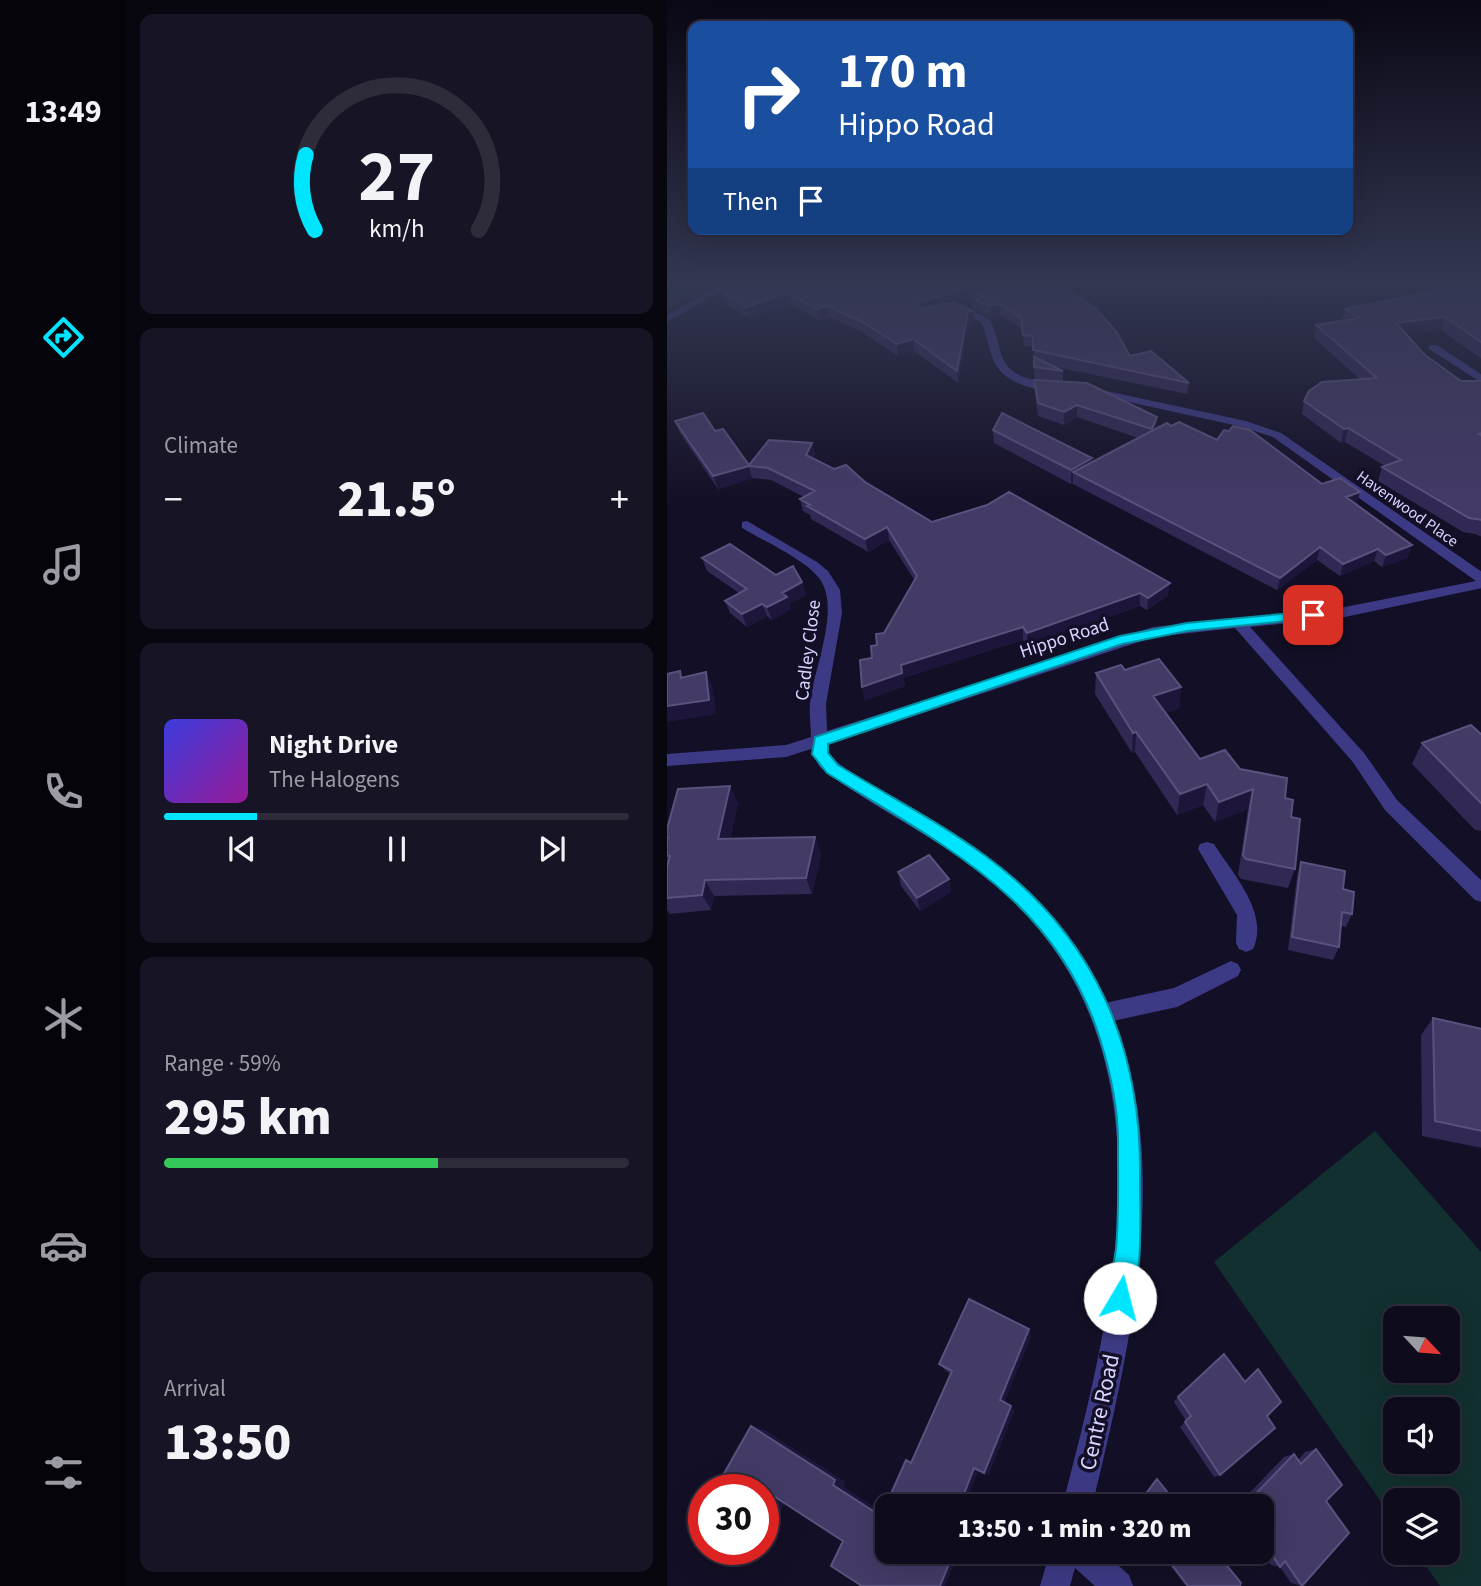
<!DOCTYPE html>
<html lang="en">
<head>
<meta charset="utf-8">
<style>
	body { margin:0; font-family:"Source Sans 3",sans-serif; background:#171425; color:#f1f3f6; height:100vh; display:flex; flex-direction:column; font-size:26px; white-space:nowrap }
	* { box-sizing:border-box; margin:0 }
	p { font-size:23px; color:#9b9ba3 }
	.icon { flex:none; width:38px; height:38px; fill:none; stroke:currentColor; stroke-width:2; stroke-linecap:round; stroke-linejoin:round }
	.map { position:relative; flex:1; overflow:hidden }
	.drawer { display:flex; flex-direction:column; gap:14px; padding:14px; background:#08060f; width:541px }
	.drawer>* { flex:none }
	.top-card { position:absolute; left:21px; top:21px; width:665px; height:214px; border-radius:14px; box-shadow:0 7px 28px #0002,0 0 0 2px #2e2b3b; background:#1a4fa0; color:#fff; overflow:hidden }
	.needle { width:46px; rotate:116deg }
	.controls { position:absolute; left:716px; top:1306px; display:grid; gap:14px }
	.controls a { display:grid; place-items:center; width:77px; height:77px; border-radius:14px; background:#0e0b1c; box-shadow:0 7px 28px #0002,0 0 0 2px #2e2b3b; font-size:35px }
	.speed { position:absolute; left:21px; top:1474px; display:flex; gap:14px; font-size:35px; font-weight:700; text-align:center }
	.speed>* { display:grid; place-content:center; width:91px; height:91px; border-radius:50%; background:#0e0b1c; box-shadow:0 7px 28px #0002,0 0 0 2px #2e2b3b; line-height:1 }
	.speed .limit { border:10px solid #d22; background:#fff; color:#111 }
	.pin { position:absolute; display:grid; place-items:center; width:60px; height:60px; color:#fff; margin:-30px; border-radius:14px; box-shadow:0 4px 10px #0006 }
	.me { position:absolute; width:77px; margin:-38px; rotate:8deg; stroke-linejoin:round; filter:drop-shadow(0 0 5px #0008) }
	.turn { display:flex; align-items:center; gap:24px; height:147px; padding:0 35px; font-size:32px }
	.turn .icon { width:91px; height:91px; stroke-width:2.5 }
	.turn b { display:block; font-size:49px; line-height:60px }
	.then { display:flex; align-items:center; height:66px; padding:0 35px; background:#0003; gap:14px; font-size:26px }
	.big { font-size:52px; font-weight:800; line-height:1.1 }
	.drawer .widget { flex:1; display:flex; flex-direction:column; justify-content:center; gap:10px; min-width:0; padding:0 24px; border-radius:14px; background:#171425 }
	.drawer .dial { align-items:center; gap:0 }
	.dial svg { height:182px; overflow:visible; fill:none; stroke:#2e2b3b; stroke-width:7; stroke-linecap:round; text-anchor:middle }
	.dial text { fill:#f1f3f6; stroke:none }
	.song { display:flex; align-items:center; gap:21px }
	.cover { width:84px; height:84px; border-radius:10px; background:linear-gradient(135deg,hsl(240 70% 55%),hsl(300 70% 35%)) }
	.played { height:7px; border-radius:4px; background:linear-gradient(90deg,#00e5ff 20%,#2e2b3b 20%) }
	.keys { display:flex; justify-content:space-around; direction:ltr }
	.heat { display:flex; justify-content:space-between; align-items:center; font-size:38px; direction:ltr }
	.charge { height:10px; border-radius:5px; background:linear-gradient(90deg,#34c759 59%,#2e2b3b 0) }
	.trip { position:absolute; left:208px; top:1494px; width:399px; height:70px; border-radius:14px; background:#0e0b1c; box-shadow:0 7px 28px #0002,0 0 0 2px #2e2b3b; font-weight:800; line-height:70px; text-align:center }
	main { display:flex; flex:1; min-height:0 }
	.dock { display:flex; flex-direction:column; width:126px; justify-content:space-around; align-items:center; background:#06040b; color:#9b9ba3 }
	.dock .icon { width:49px; height:49px }
	.dock .active { color:#00e5ff }
	.dock b { font-size:32px; color:#f1f3f6 }
	.map>svg:first-child { display:block }
	.green { fill:#12302f; fill-rule:evenodd }
	.lines { fill:none; stroke-linecap:round; stroke-linejoin:round }
	.minor { fill:#3d3a85; fill-rule:evenodd }
	.wall { fill:#312854 }
	.shaded-wall { fill:#1d163a }
	.building { fill:#433a66; stroke:#5a527e; stroke-width:2 }
	.route { fill:#00e5ff; stroke:#0095a6; stroke-width:2 }
	.labels { text-anchor:middle; stroke-width:7; stroke-linejoin:round; paint-order:stroke }
	.far-street-label { font-size:16px; fill:#d9d4ff; stroke:#130f26 }
	.street-label { font-size:19px; fill:#d9d4ff; stroke:#130f26 }
	.near-street-label { font-size:23px; fill:#d9d4ff; stroke:#130f26 }
</style>
</head>
<body>
<main>
<nav class="dock">
<b>13:49</b>
<svg class="icon active" aria-label="directions" viewBox="0 0 24 24"><path d="M12 3l9 9-9 9-9-9zM9 14v-3h6M13 9l2 2-2 2"/></svg>
<svg class="icon" aria-label="music" viewBox="0 0 24 24"><path d="M9 18V5l10-2v13"/><circle cx="6" cy="18" r="3"/><circle cx="16" cy="16" r="3"/></svg>
<svg class="icon" aria-label="phone" viewBox="0 0 24 24"><path d="M5 4h4l2 5-3 2q2 4 5 5l2-3 5 2v4C11 20 4 13 5 4z"/></svg>
<svg class="icon" aria-label="climate" viewBox="0 0 24 24"><path d="M12 3v18M4 7l16 10M4 17L20 7"/></svg>
<svg class="icon" aria-label="car" viewBox="0 0 24 24"><path d="M5 17H2v-5l4-1 3-4h7l3 4 3 1v5h-3M9 17h6M6 11h13"/><circle cx="7" cy="17" r="2"/><circle cx="17" cy="17" r="2"/></svg>
<svg class="icon" aria-label="filters" viewBox="0 0 24 24"><path d="M4 7h16M4 17h16"/><circle cx="9" cy="7" r="2"/><circle cx="15" cy="17" r="2"/></svg>
</nav>
<section class="drawer">
<div class="widget dial"><svg viewBox="0 0 100 80">
<path d="M14 69A42 42 0 1 1 86 69"/>
<path d="M14 69A42 42 0 0 1 10 36" stroke="#00e5ff"/>
<text x="50" y="56" font-size="32" font-weight="700">27</text>
<text x="50" y="72" font-size="11">km/h</text>
</svg></div>
<div class="widget"><p>Climate</p>
<div class="heat"><a>−</a><b class="big">21.5°</b><a>+</a></div>
</div>
<div class="widget">
<div class="song"><i class="cover"></i><div><b>Night Drive</b><p>The Halogens</p></div></div>
<div class="played"></div>
<div class="keys"><svg class="icon" aria-label="previous" viewBox="0 0 24 24"><path d="M18 5L8 12l10 7zM5 5v14"/></svg><svg class="icon" aria-label="pause" viewBox="0 0 24 24"><path d="M8 5v14M16 5v14"/></svg><svg class="icon" aria-label="next" viewBox="0 0 24 24"><path d="M6 5l10 7-10 7zM19 5v14"/></svg></div>
</div>
<div class="widget"><p>Range · 59%</p><b class="big">295 km</b><div class="charge"></div></div>
<div class="widget"><p>Arrival</p><b class="big">13:50</b></div>
</section>
<div class="map">
<svg width="815" height="1586" viewBox="0 0 815 1586">
	<rect width="100%" height="100%" fill="#130f26"/>
	<path class="green" d="M0,281H51L0,308Z
		M708,1131L814,1252V1586H773L749,1552H780V1500H728V1522L547,1262ZM728,1318H780V1370H728ZM728,1409H780V1461H728Z"/>
	<g class="lines">
		<path class="minor" d="M61,281H71L0,322V315Z
			M285,305H291L321,318C328,328 330,339 333,350C340,380 368,380 393,385V389C369,393 335,383 326,359C321,347 320,334 314,322L285,309Z
			M762,345H770L815,375V383L762,349Z
			M416,386L579,421L614,433L815,572V588L673,618L583,627L697,753L730,800L815,881V902L808,900L718,810L685,761L568,628L487,637L161,744V753L171,763C283,842 378,865 438,1003L507,988L564,961L571,964L574,970L571,976L510,1007L446,1021C508,1164 460,1361 425,1507H395C441,1331 500,1105 384,945C371,928 359,911 343,896C288,846 219,816 159,772L152,766L144,749L119,757L0,766V754L119,745L144,737C144,726 142,715 143,704C146,669 175,608 152,578C137,559 97,541 75,528V522L80,521L150,562L161,571L173,590L175,613L159,704L160,731L486,627L673,608L809,581L606,437L576,427L412,391V387Z
			M540,842L547,844C565,873 603,913 586,949L579,952L572,949L569,943L570,915L531,849L533,844Z
			M383,1552H436L462,1575L466,1586H428L408,1568L403,1586H373Z"/>
	</g>
	<path class="wall" d="M79,281H388L463,356L522,383L520,394L384,366L396,371V382L490,417L489,429L504,426L550,440L655,484L690,504H689L745,545L740,558L715,567L707,561L673,576L650,560L610,590L406,484V483L404,484L327,443L326,430L425,458V462L471,438L410,417L397,425L371,416L368,392L366,347L357,346L355,329L333,315L324,317L304,307V298L288,303L307,322L302,323L291,383L247,351L231,356L194,331L162,317L153,320L123,304L82,318L59,305L56,294Z
		M815,285V359L774,330L739,334L758,355L794,381H815V537L808,534L796,532L711,481L715,467L718,466L678,442L674,443L635,414L637,401L693,379L647,338L649,325L675,321L678,309Z
		M8,421L48,431L82,465L145,443L148,455L146,459L198,482L265,522L501,596L480,610L473,606L361,646L356,640L236,678L238,686L198,700L195,687L210,645L248,581L222,540L201,552L144,519L143,515L136,511L133,499L137,497L104,480L85,478L51,489L13,433Z
		M35,558L109,575L135,582L139,595L122,604L124,609L105,620L100,616L80,627L63,613L58,601L72,593L40,571Z
		M458,670L514,687L512,708L498,713L533,759L573,769L618,798L624,817L628,869L621,888L574,879L571,875L581,809L548,822L536,805L510,815L468,752L465,753L428,694L429,673Z
		M815,735V831L808,830L745,764L755,743Z
		M71,803L63,839L148,837L154,854L145,894L47,896L44,910L3,914L0,910V829Z
		M634,862L676,889L685,914L679,927L674,926L672,947L666,960L621,950L630,876Z
		M231,872L282,879L284,892L253,911L234,886Z
		M766,1018L815,1029V1148L755,1136L754,1035Z
		M364,1337L337,1402L347,1411L321,1475L312,1470L220,1507L292,1552L278,1586H195L176,1541L117,1503L111,1516L97,1515L84,1426L97,1430L178,1482L176,1487L215,1512L245,1462L283,1374L278,1370L272,1364Z
		M591,1369L600,1416L553,1475L547,1477L513,1427L519,1421L507,1402L511,1397L577,1382Z
		M649,1449L659,1501L635,1586L624,1583L613,1567L604,1565L595,1552V1507H569L617,1457L627,1454L631,1460L638,1452Z
		M490,1479L512,1507H468L487,1481Z
		M493,1552H549L573,1586H519Z"/>
	<path class="shaded-wall" d="M325,281H335L336,288L303,297L304,298L251,314L249,303Z
		M120,293L123,304L82,318L79,307Z
		M332,304L333,315L324,317L323,306Z
		M160,306L162,317L153,320L150,309Z
		M306,311L307,322L302,323L291,383L290,371L301,312Z
		M778,317L774,330L726,336L729,323Z
		M246,339L247,351L231,356L230,344Z
		M410,405V417L397,425V412Z
		M490,417L489,430L484,442L485,429Z
		M681,428L678,442L674,443L677,429Z
		M145,443L148,455L142,467L139,455Z
		M425,458V472H406V483L404,484V470Z
		M82,466L85,478L51,489L46,476Z
		M693,492L690,504L675,509L679,497Z
		M220,527L222,540L201,552L198,539Z
		M745,545L740,558L715,567L719,555Z
		M653,547L650,560L610,590L613,578Z
		M711,549L707,561L673,576L676,564Z
		M135,582L139,595L122,604L124,609L105,620L100,607L115,593Z
		M503,583L501,596L480,610L481,598Z
		M473,593V606L361,646L360,633Z
		M95,604L100,616L80,627L75,614Z
		M356,627V640L236,678L238,686L198,700L195,687L234,665Z
		M39,672L46,687L49,714L0,722V706Z
		M514,687L512,708L484,717L486,696Z
		M469,732L468,752L465,753L466,733Z
		M540,784L536,805L510,815L513,794Z
		M63,786L71,803L59,855L51,839Z
		M586,789L581,809L548,822L552,802Z
		M148,837L154,854L145,894L139,878Z
		M282,879L284,892L253,911L250,898Z
		M38,880L47,896L44,910L35,895Z
		M362,1329L364,1337L336,1405L333,1400Z
		M344,1406L347,1411L321,1475L317,1473Z
		M84,1426L97,1430L178,1482L176,1487L220,1515L214,1516L166,1485Z
		M307,1468L312,1470L297,1507H292Z
		M108,1497L120,1498L111,1516L97,1515Z
		M287,1552H292L278,1586H273Z"/>
	<path class="building" d="M79,281H325L249,303L257,309L286,302L306,311L301,312L290,371L246,339L230,344L192,320L160,306L150,309L120,293L79,307L56,294Z
		M340,281H388L428,308L449,331L463,356L484,351L522,383L366,350V336L356,335L354,318L332,304L323,306L303,297L345,283Z
		M815,285V343L778,317L729,323L758,355L794,381H815V433L812,434L815,436V520L802,518L715,467L734,460L681,428L677,429L637,401L642,391L655,382L710,378L649,325L693,318L678,309L787,287L800,288Z
		M367,357L396,371L367,367Z
		M367,380L420,383L490,417L485,429L410,405L397,412L371,403Z
		M36,413L48,431L56,429L82,465L102,440L145,443L139,455L167,469L179,465L198,482L265,522L320,505L342,492L503,583L481,598L473,593L360,633L356,627L234,665L235,673L195,687L193,660L205,658L204,646L210,645L209,634L217,633L250,576L220,527L198,539L140,506L143,505L133,499L148,491L101,468L82,466L46,476L8,421Z
		M335,413L425,458L404,470L326,430Z
		M512,422L550,440L557,430L562,431L566,426L583,430L655,484L673,478L693,492L679,497L745,545L719,555L711,549L676,564L653,547L613,578L406,472L500,423L504,426Z
		M63,544L109,575L126,566L135,582L115,593L120,597L100,607L95,604L75,614L58,601L80,589L35,558Z
		M492,659L514,687L486,696L533,759L558,750L573,769L620,778L618,798L626,800L624,817L633,819L628,869L579,859L576,855L586,789L552,802L540,784L513,794L469,732L466,733L429,673L454,665L458,670Z
		M13,671L14,678L39,672L42,700L0,706V674Z
		M804,725L815,735V804L755,743Z
		M63,786L51,839L148,837L139,878L38,880L35,895L0,898V867L3,856H0V841L1,837H0V829L11,789Z
		M262,855L282,879L250,898L231,872Z
		M634,862L678,871L676,889L687,892L685,914L675,912L672,947L625,937Z
		M766,1018L815,1029V1131L768,1121Z
		M302,1299L362,1329L333,1400L344,1406L317,1473L307,1468L292,1507H220V1552H287L273,1586H195L164,1566L176,1541L108,1497L97,1515L96,1514V1489H59L51,1484L84,1426L168,1480L166,1485L214,1516L239,1460L244,1463L285,1371L272,1364Z
		M557,1354L578,1382L591,1369L614,1402L600,1416L608,1428L553,1475L518,1422L524,1416L511,1397Z
		M649,1449L675,1485L659,1501L682,1533L635,1586L618,1561L613,1567L595,1539V1507H576L627,1454L634,1464Z
		M490,1479L512,1507H469Z
		M495,1552H549L574,1583L573,1586H521Z"/>
	<linearGradient id="sky" x2="0" y2="1"><stop stop-color="#0a0815"/><stop offset="0.56" stop-color="#333752"/><stop offset="1" stop-color="#333752" stop-opacity="0"/></linearGradient>
	<rect width="815" height="503" fill="url(#sky)"/>
	<path class="route" d="M646,611L653,615L651,618L520,631L455,644L161,744V753L171,765C220,795 274,823 320,857C426,935 474,1044 473,1174C472,1216 478,1267 462,1306L453,1310L445,1306C438,1289 447,1267 449,1249C452,1216 451,1181 451,1148C452,1111 444,1074 433,1039C389,898 276,846 160,773L145,754L148,737L453,636L520,623Z"/>
	<g class="labels">
		<g class="far-street-label">
			<text transform="translate(741 508) rotate(35)" y="6">Havenwood Place</text>
		</g>
		<g class="street-label">
			<text transform="translate(397 637) rotate(-18)" y="7">Hippo Road</text>
			<text transform="translate(140 650) rotate(-83)" y="7">Cadley Close</text>
		</g>
		<g class="near-street-label">
			<text transform="translate(432 1412) rotate(-78)" y="8">Centre Road</text>
		</g>
	</g>
</svg>
<div class="controls">
<a><svg class="needle" viewBox="-14 -14 28 28"><path d="M0-13l5 13h-10z" fill="#e53935"/><path d="M0 13l5-13h-10z" fill="#9b9ba3"/></svg></a>
<a><svg class="icon" aria-label="sound" viewBox="0 0 24 24"><path d="M4 9h4l5-4v14l-5-4H4zM17 9q2 3 0 6"/></svg></a>
<a><svg class="icon" aria-label="layers" viewBox="0 0 24 24"><path d="M12 4l9 5-9 5-9-5zM3 14l9 5 9-5"/></svg></a>
</div>
<div class="speed"><div class="limit">30</div></div>
<div class="pin" style="left:646px;top:615px;background:#d93025"><svg class="icon" aria-label="arrive" viewBox="0 0 24 24"><path d="M6 21V4h12l-3 4 3 4H6"/></svg></div>
<svg class="me" style="left:453px;top:1298px" viewBox="-20 -20 40 40"><circle r="19" fill="#fff"/><path d="M0-13L10 11 0 6-10 11z" fill="#00e5ff"/></svg>
<div class="trip">13:50 · 1 min · 320 m</div>
<div class="top-card">
<div class="turn"><svg class="icon" aria-label="right" viewBox="0 0 24 24"><path d="M7 20v-9h11M14 6l5 5-5 5"/></svg><div><b>170 m</b>Hippo Road</div></div>
<div class="then">Then<svg class="icon" aria-label="arrive" viewBox="0 0 24 24"><path d="M6 21V4h12l-3 4 3 4H6"/></svg></div>
</div>
</div>
</main>
</body>
</html>
